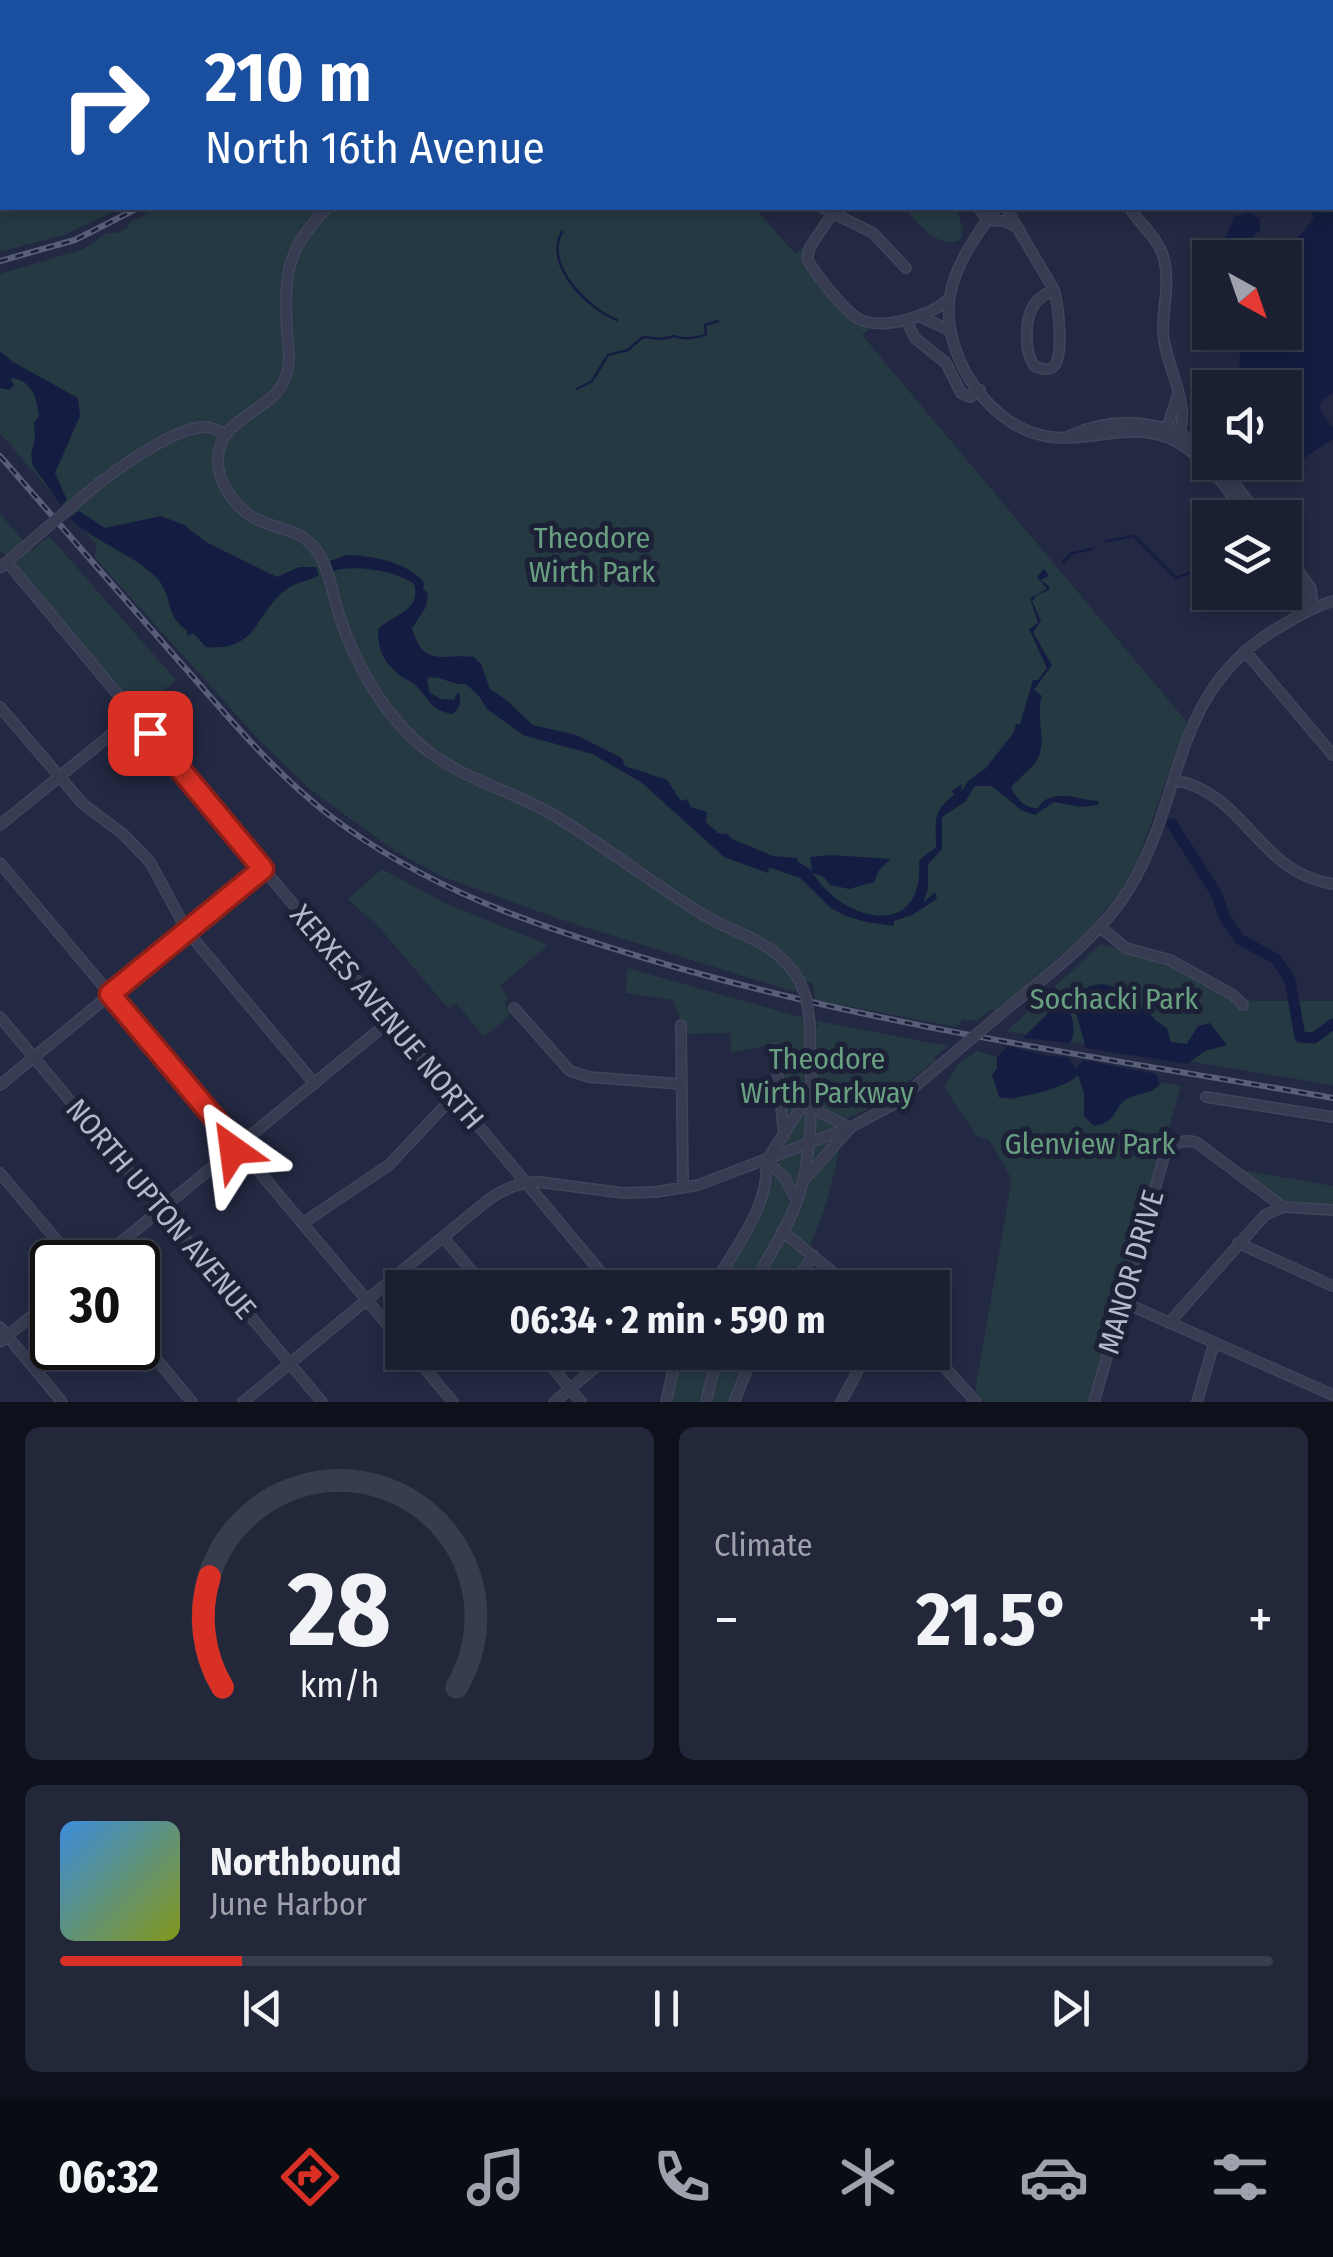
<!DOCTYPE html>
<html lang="en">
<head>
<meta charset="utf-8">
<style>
	body { margin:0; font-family:"Fira Sans Condensed",sans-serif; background:#23273a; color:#f1f3f6; height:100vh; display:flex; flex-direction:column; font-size:38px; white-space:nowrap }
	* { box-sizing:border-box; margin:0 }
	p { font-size:32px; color:#9fa2ac }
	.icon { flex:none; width:55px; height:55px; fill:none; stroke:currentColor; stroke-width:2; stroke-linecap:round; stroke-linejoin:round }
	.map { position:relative; height:1402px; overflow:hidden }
	.side { display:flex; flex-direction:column; gap:25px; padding:25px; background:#0e111c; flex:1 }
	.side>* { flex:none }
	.guide { position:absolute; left:0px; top:0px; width:1335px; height:210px; box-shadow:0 5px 15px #0003,0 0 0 2px #383d4d; background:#1a4fa0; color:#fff; overflow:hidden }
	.needle { width:65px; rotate:140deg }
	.fabs { position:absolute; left:1192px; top:240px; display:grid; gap:20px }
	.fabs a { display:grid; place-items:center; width:110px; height:110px; border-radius:0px; background:#1a1f32; box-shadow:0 5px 15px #0003,0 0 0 2px #383d4d; font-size:50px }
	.speed { position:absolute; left:30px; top:1240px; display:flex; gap:20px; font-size:50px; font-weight:700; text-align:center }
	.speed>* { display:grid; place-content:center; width:130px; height:130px; border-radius:50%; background:#1a1f32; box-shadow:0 5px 15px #0003,0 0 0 2px #383d4d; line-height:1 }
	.speed .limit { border:5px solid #111; border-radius:15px; background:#fff; color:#111 }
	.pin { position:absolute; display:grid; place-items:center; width:85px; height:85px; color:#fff; margin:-42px; border-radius:20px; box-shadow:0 5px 15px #0006 }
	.me { position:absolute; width:110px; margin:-55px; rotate:329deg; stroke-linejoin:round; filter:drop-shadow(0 0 8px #0008) }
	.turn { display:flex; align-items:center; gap:35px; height:210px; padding:0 40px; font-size:45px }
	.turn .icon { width:130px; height:130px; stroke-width:2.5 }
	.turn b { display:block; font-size:70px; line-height:85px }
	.big { font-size:75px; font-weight:700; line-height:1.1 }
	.side .tile { flex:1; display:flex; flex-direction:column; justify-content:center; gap:15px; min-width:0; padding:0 35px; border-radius:15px; background:#23273a }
	.side .dial { align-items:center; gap:0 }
	.dial svg { height:260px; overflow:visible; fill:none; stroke:#383d4d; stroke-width:7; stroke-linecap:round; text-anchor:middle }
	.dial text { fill:#f1f3f6; stroke:none }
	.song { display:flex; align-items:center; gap:30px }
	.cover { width:120px; height:120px; border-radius:15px; background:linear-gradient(135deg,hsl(210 70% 55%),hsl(70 70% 35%)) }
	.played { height:10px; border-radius:5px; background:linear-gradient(90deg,#d93025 15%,#383d4d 15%) }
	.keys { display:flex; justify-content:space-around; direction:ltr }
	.heat { display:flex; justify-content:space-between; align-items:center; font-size:55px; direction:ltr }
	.side .tiles { flex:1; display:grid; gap:25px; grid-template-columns:1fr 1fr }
	.tile:last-child { grid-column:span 2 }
	.trip { position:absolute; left:385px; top:1270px; width:565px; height:100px; border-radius:0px; background:#1a1f32; box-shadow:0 5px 15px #0003,0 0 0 2px #383d4d; font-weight:700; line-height:100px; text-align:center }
	.tabs { display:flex; height:160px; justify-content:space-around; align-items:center; background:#0a0c14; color:#9fa2ac }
	.tabs .icon { width:70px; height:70px }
	.tabs .selected { color:#d93025 }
	.tabs b { font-size:45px; color:#f1f3f6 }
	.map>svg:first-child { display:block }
	.green { fill:#253943 }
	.water { fill:#141d41 }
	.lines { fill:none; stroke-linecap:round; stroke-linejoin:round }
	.stream { stroke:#141d41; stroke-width:2.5 }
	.river { stroke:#141d41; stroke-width:11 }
	.minor-casing { stroke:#41455b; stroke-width:12 }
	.minor { stroke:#373c52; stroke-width:9 }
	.rail-casing { stroke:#595f79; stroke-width:6 }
	.rail { stroke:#1c2137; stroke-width:2.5; stroke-dasharray:8; stroke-linecap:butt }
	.minor-bridge-casing { stroke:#41455b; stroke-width:12; stroke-linecap:butt }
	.minor-bridge { stroke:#373c52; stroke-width:9 }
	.route-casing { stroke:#8d1f18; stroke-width:25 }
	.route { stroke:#d93025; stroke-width:18 }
	.labels { text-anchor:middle; stroke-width:10; stroke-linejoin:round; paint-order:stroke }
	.park-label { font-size:30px; fill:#699f81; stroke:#1c2137 }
	.street-label { font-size:30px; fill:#b4b8cc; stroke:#1c2137 }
</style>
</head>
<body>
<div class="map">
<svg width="1333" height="1402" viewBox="0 0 1333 1402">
	<rect width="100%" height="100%" fill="#232942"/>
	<path class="green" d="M0,0H289L2,2V208H121L64,235L0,252Z
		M152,208H755L795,254L805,246C801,279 848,305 872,326L862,335L1187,722L1137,862L1121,890L1085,935L995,1011L990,1010L977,1021L963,1019L956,1027L815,1000L813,983L794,979L799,992L786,989L562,920L441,876L395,851L311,790L261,742L95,558L96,544L0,433V274L84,249L107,233H117L126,229L130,221L143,216Z
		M904,208H957L963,230L960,240C937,250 919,223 904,208Z
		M0,514L32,550L49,536L176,680L139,712L6,555L0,551Z
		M382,869L445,903L548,945L500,986L509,998L504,1003L511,1015L484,1037L456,1003L448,1008L378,926L348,899Z
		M1101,944L1167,962L1228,996L1255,1001H1333V1085L1007,1031Z
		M627,968L804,1018L805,1022L813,1025V1029H818L817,1021L948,1046L934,1058L937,1060L882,1102L844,1120C835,1182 820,1235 788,1287H716L766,1198L786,1139L774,1044L731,1053L730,1033L685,1034L687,1023L680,1018L673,1000L626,993Z
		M977,1051L997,1057L999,1097L1015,1100L1031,1060L1181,1086L1091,1402H984L975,1391L1011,1184L1009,1174L989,1140L977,1136L944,1087L958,1064Z
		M1242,1170L1333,1186V1206L1283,1203Z
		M681,1353H750L730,1402H670Z"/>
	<path class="water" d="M1270,0H1333V392L1322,401L1319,409L1333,428V439L1286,470L1273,463L1285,462V388L1235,387L1232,374L1239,370L1241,346L1232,339L1233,333L1285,332L1283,257L1314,217L1307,208H1332V2Z
		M1249,212L1260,219V230L1239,249L1219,257L1234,217Z
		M0,351L13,362L78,398L80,416L55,473L67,500L61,505L33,466L31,453L35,439L34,423L39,416C37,397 31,379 10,378L14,385L9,390L0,388Z
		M79,511L105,528L161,516L184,525L206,542L277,577L299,567H316L319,575C309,581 297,582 288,588C254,612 260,652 206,647L193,633L187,636V630C165,618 173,594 156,577C130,552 95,543 70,518Z
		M346,555C373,556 405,561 424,582L423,589L428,593L426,607L412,628C423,669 444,653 474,657L481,664L490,689L505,699L533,725L576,735L622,758L625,766L667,780L681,801L687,799L691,807L707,812L706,822L718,833L728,834L732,839L773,856L797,858L798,862L812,870L810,857L831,855L891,859L879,870L874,882L849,889L830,885L824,877L813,873C842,922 925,942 919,860L936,847C936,823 931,811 954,795L952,791L962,784L961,792L968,781L986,768L1014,732L1016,724H1020L1033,680H1038L1047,668L1029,629L1038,623L1030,598L1047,589L1037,577L1044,569L1049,576L1040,580L1049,586V590L1037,595L1032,601L1041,621L1033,632L1052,665L1034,690L1042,696C1035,716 1047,740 1038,758C1033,769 1019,777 1011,788C1017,799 1025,809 1038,808C1052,786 1078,800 1099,801L1098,805L1081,807L1054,802L1035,815L1021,810L992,786H975L965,802L942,817V849L928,864V889L923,903L935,892L937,899L912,915L894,921V926L866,922L846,916L831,908L800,878L769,867L768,873L724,857L641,782L592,754L523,735L487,709L479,696L466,684C452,686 443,675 427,678L429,692L441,699L454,700L458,692C462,700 460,708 453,714C432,711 429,700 416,686C413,682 407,680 402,677C385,665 377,650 378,629C394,613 421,612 414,584C397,571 354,564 333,571L330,561Z
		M1102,984L1119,988L1132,1007H1145L1156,1021L1167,1028L1171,1042L1187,1044L1198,1026L1210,1023L1227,1045L1205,1051L1187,1064L1086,1048L1077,1016V998L1089,986Z
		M1060,1001C1073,1008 1077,1032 1070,1043L1023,1038Z
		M1008,1046L1048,1056L1068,1057L1076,1069L1083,1060L1156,1074L1160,1084C1150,1095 1143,1092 1131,1097C1113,1103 1120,1122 1094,1126L1084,1116V1093L1078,1075C1069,1087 1013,1102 999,1097L992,1075L997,1068V1057Z"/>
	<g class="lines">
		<path class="stream" d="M562,232C543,264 588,309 617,320
			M577,389L592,381L608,355L628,350L643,337L661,339L675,336C682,340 699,338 706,334L705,325L718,321
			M1210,538L1208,521L1214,506
			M1106,541L1134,536L1176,578L1192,572L1210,555
			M1063,562L1072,553L1092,549"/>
		<path class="river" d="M1172,824L1216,893L1224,916L1239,939L1276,959L1290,980L1300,1037L1314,1038L1333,1024"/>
		<defs>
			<path id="minor" d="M383,0L385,2
				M941,0V2
				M988,0L992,2
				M803,2L805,0
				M1214,2L1215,0
				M327,208C286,249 284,275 287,331C288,345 291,362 286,376C274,413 218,415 218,460C218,471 221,480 226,489C254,538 293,517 317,551C329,568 333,595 339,615C355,663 379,707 417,742C457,779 511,789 557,817C606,847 652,883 702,914C740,937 774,939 799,980
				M823,208L873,233L906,268
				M979,208L987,220L1004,221L1017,227
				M996,208C977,234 956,263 950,295C940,355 991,431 1052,437C1091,442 1126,423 1166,437C1197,449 1231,488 1244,518
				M1006,208L1054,290C1046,294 1039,297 1034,305C1024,319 1024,356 1036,367C1043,369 1047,371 1053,367C1065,359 1058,303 1054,290
				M1130,208C1141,226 1158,237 1164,259C1170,283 1163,306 1163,330C1163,365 1198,412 1174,441
				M832,214L810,247L807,259C816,274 844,311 859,319C883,331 930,316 949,299
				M921,317L951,331
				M910,319L909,326L915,338L946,363L961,393L970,397L980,390
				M1165,434L1177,397
				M1069,436C1115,415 1171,418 1210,454
				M1218,462L1261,518
				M93,488C117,469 172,429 203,427C211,426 218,431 225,434
				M1285,553L1311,588L1313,608
				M7,562L614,1288
				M0,568L36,537
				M1285,568L1313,608
				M1245,651L1333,755
				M0,707L83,804L123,834L150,862L187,931L315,1084
				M1174,780C1247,793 1256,872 1333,884
				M0,825L135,715
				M0,863L402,1342
				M1100,927L1126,948L1170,960L1233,995L1243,1005
				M514,1008L570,1071L589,1077L680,1084
				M1003,1012C1048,974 1098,939 1129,889C1185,797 1170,697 1271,632C1291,620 1311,608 1333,601
				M0,1017L322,1402
				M681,1025L683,1188
				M775,1049L784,1136
				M0,1085L263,869
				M1206,1097L1333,1117
				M768,1158L810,1094L821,1113L849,1127
				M766,1160L784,1177L797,1201
				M0,1173L75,1262
				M804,1180L850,1128
				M303,1223L389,1165L453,1097
				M782,1231L852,1288
				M443,1237L486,1288
				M1238,1243L1333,1286
				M97,1262L391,1020
				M712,1288C734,1249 771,1205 766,1160
				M751,1288C766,1260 785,1233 796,1204C817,1146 810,1084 810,1024
				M792,1288L813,1255
				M1123,1302L1333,1395
				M1169,1323L1265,1215L1283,1207L1333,1210
				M0,1327L62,1402
				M138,1337L192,1402
				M0,1342L52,1299
				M411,1352L453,1402
				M540,1352L581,1402
				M931,1352L976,1402
				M243,1402L488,1200C504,1189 519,1182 539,1182L623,1193L656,1192L698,1185L851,1127L894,1104L945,1061
				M554,1402L614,1352
				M666,1402L674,1367L668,1352
				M706,1402L718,1352
				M734,1402L754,1352
				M841,1402L868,1352
				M1094,1402L1164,1157C1171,1143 1182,1139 1196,1142L1283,1207
				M1197,1402L1214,1343"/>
		</defs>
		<use href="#minor" class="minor-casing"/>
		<use href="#minor" class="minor"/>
		<defs>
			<path id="rail" d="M295,2L296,0
				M0,261L75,240L138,208
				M0,456C59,524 119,592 178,660C226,714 272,771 329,815C426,889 536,926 651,960C873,1026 1105,1058 1333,1098"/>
		</defs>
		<use href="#rail" class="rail-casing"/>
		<use href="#rail" class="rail"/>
		<defs>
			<path id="minor-bridge" d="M36,537L93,488
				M799,980L806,997L810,1024
				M945,1061L1003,1012"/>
		</defs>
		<use href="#minor-bridge" class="minor-bridge-casing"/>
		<use href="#minor-bridge" class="minor-bridge"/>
	</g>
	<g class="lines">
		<defs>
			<path id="route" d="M150,733L263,869L110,994L238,1146L233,1150"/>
		</defs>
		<use href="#route" class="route-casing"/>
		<use href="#route" class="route"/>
	</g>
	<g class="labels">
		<g class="park-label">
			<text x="592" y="548">Theodore<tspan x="592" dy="34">Wirth Park</tspan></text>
			<text x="1114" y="1009">Sochacki Park</text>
			<text x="827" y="1069">Theodore<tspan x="827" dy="34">Wirth Parkway</tspan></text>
			<text x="1090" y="1154">Glenview Park</text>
		</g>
		<g class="street-label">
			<text transform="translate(387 1017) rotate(50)" y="10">XERXES AVENUE NORTH</text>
			<text transform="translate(161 1209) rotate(50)" y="10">NORTH UPTON AVENUE</text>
			<text transform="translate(1131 1272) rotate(-74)" y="10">MANOR DRIVE</text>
		</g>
	</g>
</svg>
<div class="fabs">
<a><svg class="needle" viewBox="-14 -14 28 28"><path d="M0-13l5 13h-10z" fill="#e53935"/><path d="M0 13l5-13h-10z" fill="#9fa2ac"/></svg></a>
<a><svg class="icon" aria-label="sound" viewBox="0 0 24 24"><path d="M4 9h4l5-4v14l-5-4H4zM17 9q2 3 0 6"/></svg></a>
<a><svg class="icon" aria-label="layers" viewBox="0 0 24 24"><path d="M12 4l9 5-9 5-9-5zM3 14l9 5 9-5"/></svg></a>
</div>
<div class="speed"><div class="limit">30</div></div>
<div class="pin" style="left:150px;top:733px;background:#d93025"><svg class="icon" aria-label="arrive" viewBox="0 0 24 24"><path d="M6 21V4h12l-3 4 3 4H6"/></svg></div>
<svg class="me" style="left:233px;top:1150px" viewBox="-20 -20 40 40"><path d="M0-17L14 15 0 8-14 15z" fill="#d93025" stroke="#fff" stroke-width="4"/></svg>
<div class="trip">06:34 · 2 min · 590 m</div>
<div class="guide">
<div class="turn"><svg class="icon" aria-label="right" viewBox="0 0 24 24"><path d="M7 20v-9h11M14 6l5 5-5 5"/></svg><div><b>210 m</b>North 16th Avenue</div></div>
</div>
</div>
<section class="side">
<div class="tiles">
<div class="tile dial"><svg viewBox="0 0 100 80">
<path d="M14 69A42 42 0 1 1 86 69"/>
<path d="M14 69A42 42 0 0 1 10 35" stroke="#d93025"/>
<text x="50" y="56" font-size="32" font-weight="700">28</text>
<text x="50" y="72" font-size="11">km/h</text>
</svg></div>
<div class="tile"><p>Climate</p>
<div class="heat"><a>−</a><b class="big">21.5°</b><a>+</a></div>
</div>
<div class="tile">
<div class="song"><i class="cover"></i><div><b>Northbound</b><p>June Harbor</p></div></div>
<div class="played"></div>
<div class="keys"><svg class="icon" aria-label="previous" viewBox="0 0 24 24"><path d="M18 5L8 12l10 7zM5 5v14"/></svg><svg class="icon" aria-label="pause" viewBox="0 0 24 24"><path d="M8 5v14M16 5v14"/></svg><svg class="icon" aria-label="next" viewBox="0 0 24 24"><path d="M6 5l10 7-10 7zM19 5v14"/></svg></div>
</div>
</div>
</section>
<nav class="tabs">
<b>06:32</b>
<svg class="icon selected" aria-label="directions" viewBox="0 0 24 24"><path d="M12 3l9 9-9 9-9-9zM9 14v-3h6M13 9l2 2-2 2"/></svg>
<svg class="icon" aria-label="music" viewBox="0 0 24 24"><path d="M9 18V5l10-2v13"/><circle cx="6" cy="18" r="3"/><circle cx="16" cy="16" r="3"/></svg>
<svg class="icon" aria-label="phone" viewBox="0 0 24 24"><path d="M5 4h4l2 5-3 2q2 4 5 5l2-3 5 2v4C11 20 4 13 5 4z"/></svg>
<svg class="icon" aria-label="climate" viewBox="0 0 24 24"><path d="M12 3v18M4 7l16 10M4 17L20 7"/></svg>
<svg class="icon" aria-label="car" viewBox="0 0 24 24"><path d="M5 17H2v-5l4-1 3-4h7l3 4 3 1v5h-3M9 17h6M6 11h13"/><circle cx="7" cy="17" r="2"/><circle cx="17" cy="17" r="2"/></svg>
<svg class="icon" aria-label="filters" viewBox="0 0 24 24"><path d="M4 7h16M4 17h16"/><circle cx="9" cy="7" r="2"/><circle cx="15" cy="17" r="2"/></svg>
</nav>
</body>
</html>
